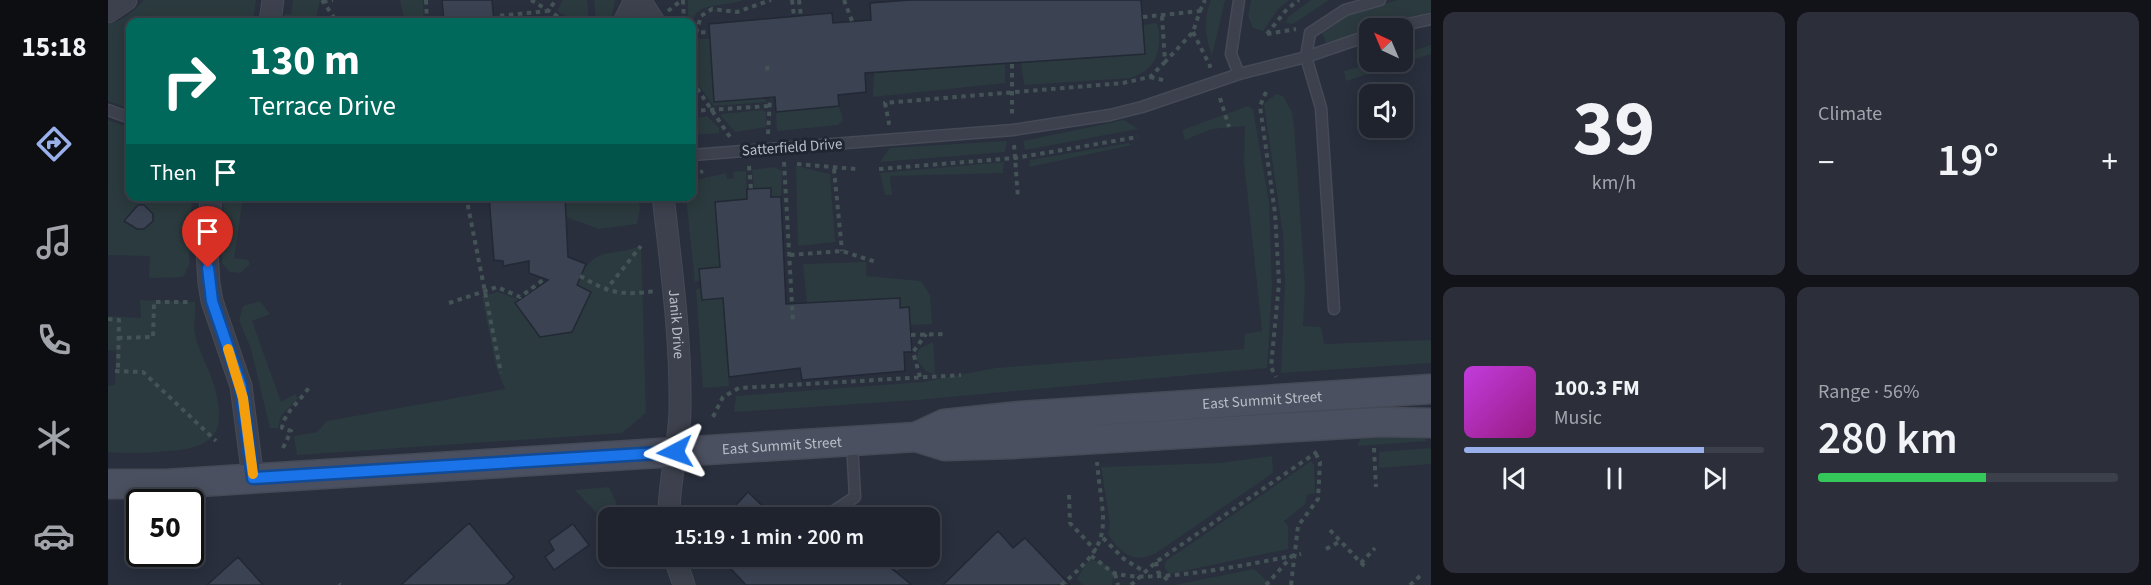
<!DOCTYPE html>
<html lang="en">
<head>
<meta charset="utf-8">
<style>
	body { margin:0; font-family:"Source Sans 3",sans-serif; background:#2c2f3a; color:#f1f3f6; height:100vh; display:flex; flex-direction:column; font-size:22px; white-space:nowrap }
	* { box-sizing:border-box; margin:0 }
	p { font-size:20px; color:#a1a4aa }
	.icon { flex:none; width:33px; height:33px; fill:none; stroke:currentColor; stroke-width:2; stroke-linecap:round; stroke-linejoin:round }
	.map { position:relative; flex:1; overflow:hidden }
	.panel { display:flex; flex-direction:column; gap:12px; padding:12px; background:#111319; width:720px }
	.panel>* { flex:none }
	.hud { position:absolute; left:18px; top:18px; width:570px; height:183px; border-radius:12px; box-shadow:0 3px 15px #0003,0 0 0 2px #3c404a; background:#00695c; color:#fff; overflow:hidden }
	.needle { width:39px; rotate:316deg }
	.tools { position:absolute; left:1251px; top:18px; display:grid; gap:12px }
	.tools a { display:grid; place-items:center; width:54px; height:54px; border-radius:12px; background:#1f232e; box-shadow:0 3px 15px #0003,0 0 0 2px #3c404a; font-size:30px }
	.speed { position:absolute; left:18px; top:489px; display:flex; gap:12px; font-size:30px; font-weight:700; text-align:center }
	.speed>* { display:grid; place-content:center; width:78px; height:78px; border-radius:50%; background:#1f232e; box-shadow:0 3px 15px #0003,0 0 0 2px #3c404a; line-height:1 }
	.speed .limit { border:3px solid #111; border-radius:9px; background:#fff; color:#111 }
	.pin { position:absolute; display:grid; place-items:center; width:51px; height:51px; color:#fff; margin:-62px -26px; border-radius:50% 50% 50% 0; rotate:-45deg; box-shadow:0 0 6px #0007 }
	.pin .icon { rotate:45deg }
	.me { position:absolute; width:66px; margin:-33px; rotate:266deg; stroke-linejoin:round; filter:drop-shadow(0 0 4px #0008) }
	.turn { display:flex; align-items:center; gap:21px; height:126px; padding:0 24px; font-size:27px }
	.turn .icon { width:78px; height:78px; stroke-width:2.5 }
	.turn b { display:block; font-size:42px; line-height:51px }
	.then { display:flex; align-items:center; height:57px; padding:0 24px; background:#0003; gap:12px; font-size:22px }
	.big { font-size:45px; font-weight:600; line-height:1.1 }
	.panel .card { flex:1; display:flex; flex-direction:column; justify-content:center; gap:9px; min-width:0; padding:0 21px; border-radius:12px; background:#2c2f3a }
	.panel .dial { align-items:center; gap:0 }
	.dial b { font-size:78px; line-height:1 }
	.song { display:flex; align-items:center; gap:18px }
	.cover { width:72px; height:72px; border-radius:9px; background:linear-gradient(135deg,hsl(290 70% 55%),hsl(310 70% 35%)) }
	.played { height:6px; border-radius:3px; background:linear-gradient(90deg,#9ab0eb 80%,#3c404a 80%) }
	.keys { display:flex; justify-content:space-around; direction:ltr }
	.heat { display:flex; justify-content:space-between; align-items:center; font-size:33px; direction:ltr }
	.charge { height:9px; border-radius:4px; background:linear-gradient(90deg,#34c759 56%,#3c404a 0) }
	.panel .tiles { flex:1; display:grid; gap:12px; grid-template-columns:repeat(2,1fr) }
	.trip { position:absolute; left:490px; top:507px; width:342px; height:60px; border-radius:12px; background:#1f232e; box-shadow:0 3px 15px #0003,0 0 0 2px #3c404a; font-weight:600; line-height:60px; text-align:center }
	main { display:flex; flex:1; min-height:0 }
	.tab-bar { display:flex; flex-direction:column; width:108px; justify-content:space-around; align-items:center; background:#0c0e12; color:#a1a4aa }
	.tab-bar .icon { width:42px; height:42px }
	.tab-bar .active { color:#9ab0eb }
	.tab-bar b { font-size:27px; color:#f1f3f6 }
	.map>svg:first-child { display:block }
	.green { fill:#2b3a3e }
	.building { fill:#3b4353; stroke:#232835; stroke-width:1.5 }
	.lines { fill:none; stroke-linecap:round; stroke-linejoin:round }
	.lane-casing { stroke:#464a57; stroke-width:13 }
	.street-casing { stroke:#464a57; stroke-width:23 }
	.secondary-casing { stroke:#464a57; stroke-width:31 }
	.path { stroke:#445356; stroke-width:4; stroke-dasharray:4.5 4.5; stroke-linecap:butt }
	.lane { stroke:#3c414d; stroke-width:10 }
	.street { stroke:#3c414d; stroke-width:21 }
	.secondary { stroke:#4b5060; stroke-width:28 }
	.route-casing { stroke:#114b97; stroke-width:15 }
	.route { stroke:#1a73e8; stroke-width:10 }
	.slow { stroke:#f59e0b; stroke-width:10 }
	.labels { text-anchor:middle; stroke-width:6; stroke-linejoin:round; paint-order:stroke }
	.street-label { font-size:15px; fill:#b9bdc8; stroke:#212633 }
</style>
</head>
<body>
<main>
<nav class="tab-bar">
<b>15:18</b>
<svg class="icon active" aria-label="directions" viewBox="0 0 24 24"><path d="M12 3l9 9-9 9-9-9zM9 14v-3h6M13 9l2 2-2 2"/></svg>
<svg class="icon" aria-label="music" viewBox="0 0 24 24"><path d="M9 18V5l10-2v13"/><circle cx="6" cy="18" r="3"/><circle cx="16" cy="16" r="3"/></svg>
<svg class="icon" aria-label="phone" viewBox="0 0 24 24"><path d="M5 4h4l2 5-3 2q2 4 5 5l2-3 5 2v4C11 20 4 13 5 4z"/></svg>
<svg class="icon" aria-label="climate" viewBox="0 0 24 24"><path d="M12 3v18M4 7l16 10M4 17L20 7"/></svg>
<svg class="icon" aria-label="car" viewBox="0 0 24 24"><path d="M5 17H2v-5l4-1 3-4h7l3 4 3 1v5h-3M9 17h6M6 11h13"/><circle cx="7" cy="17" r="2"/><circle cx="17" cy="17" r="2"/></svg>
</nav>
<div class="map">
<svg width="1323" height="585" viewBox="0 0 1323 585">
	<rect width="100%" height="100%" fill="#292f3d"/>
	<path class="green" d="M36,0H148L145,22H22V109L0,101V24C15,21 26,11 36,0Z
		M185,0H212L207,22H175L176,14H183Z
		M292,0H315L316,22H297Z
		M455,0H479L481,22H468L449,11Z
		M486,0H507L503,22H488Z
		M580,0H635C616,8 583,0 585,27L584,22H580Z
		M1103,0H1117L1104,56C1097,36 1095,20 1103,0Z
		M1143,0H1181L1170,9L1155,31L1145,28L1140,16Z
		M1203,0H1221L1185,24L1178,23L1180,17Z
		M1289,0H1323V12L1218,43L1213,31L1238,16Z
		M1048,23C1052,29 1051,35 1051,42C1050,62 1041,71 1023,78L916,85L913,63L1037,54L1035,25Z
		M587,39H602L606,102L657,98L658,102L606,106L585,78L584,42Z
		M1323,45V54L1238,81L1236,71L1268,62H1294L1295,54Z
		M897,64V83L765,97L766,73Z
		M1168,94L1175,96L1184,112L1186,126L1197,286L1195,326L1213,327L1216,344L1323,340V363L1173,373L1177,285L1175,234L1156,104Z
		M731,106L735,120L730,125L669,131L668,112Z
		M1140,106L1145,109L1161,203L1164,287L1159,368L809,400L626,412L628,396L815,382L887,368L1136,349L1137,334L1154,331L1136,161L1137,126L1104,129L1077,140L1074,130Z
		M654,110L658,112V127L627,132L613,116L614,114Z
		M599,116L611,128V133L584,135V119Z
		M0,120L22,128V196L84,197L81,265L75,277L41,278L42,256L0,255Z
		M1016,120L1030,129L917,150L915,141Z
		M899,141L897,152L772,162L782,148Z
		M1021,143L1024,145L921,167L922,160Z
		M896,162L895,173L782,176L784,195H777L772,173Z
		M688,166L722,174L727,242L690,246Z
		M666,167L674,171L673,197H663V188L646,189L644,170Z
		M638,171L639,199L613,274L587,282L578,197L584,196V181L618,173L619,179L626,178L625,172Z
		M457,196L530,197L532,208L529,224L491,229L458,217H451Z
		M115,197H135L126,258L140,260L142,264L132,273L122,272L114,263Z
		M533,246L538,413L514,433L189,455L186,436L209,432L219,421L397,389L388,366L374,296L390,292L412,300L408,304L432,337L464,332L483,292L468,285C487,243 498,259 533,246Z
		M758,262V276L813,281L822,295L824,324L802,325L801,307L792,308L791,298L699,303L695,264Z
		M593,288L594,300L608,299L615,293L621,386L595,388L588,289Z
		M32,300L87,302C88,311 86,321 86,329C88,346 100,366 105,382C119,429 111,448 60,451C40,453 20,454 0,452V386L7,385L8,351L0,350V316L33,318Z
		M152,301L162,314L144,321L173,402L187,394L190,398L173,416L170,428H162L143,349L131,320L135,306Z
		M825,342L827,374L818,371L808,359L811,349Z
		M1260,434L1315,437L1319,441L1249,446L1253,438Z
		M1323,448V464L1271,468V452Z
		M1164,456L1165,473L1048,553C1024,564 1015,554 1000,535L1002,523L993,467L1111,463Z
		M1203,461L1206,465L1207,493L1199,495L1197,504L1176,521L1180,526V549L1061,574L1056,567L1058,561Z
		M501,487L515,517L501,518V526L467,490Z
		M981,559L995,563L1006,573L1004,585H975L969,579Z
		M1146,569L1163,585H1067Z"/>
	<path class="building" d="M334,0H384L386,22H336Z
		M802,0H1033L1037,54L757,73L758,92L730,95L731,106L668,112L667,97L606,102L601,24L724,13L725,23L763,20L762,3Z
		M663,188V197H673L678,304L792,298V308L801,307L804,352H796L797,371L694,380L692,368L621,377L615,298L594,300L591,269L612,267L607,202L639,199V189Z
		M381,196H457L460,257L478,264L469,285L483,292L464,332L432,337L407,303L440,280L421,273V261L395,266V261L386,260Z
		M30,205H36L45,214V221L36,229H29L16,221Z
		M640,492L667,518H616Z
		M361,523L406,577L398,585H293Z
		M465,524L481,545L446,570L437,557L446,550L441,541Z
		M890,531L905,548L917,538L962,585H835Z
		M611,556H768L804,585H638Z
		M130,557L155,585H99Z"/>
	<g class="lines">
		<defs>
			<path id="lane" d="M1282,28L1323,19
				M1131,74L1123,54L1131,0
				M0,110L22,118
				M584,155L905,130L1002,115L1034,107L1131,74L1198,57L1262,35
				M1226,309L1213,108L1198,57L1202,33L1237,10L1272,0
				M715,518L747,497L744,442"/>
			<g id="street">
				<path d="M527,1L537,8L546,22"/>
				<path d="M0,12L18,0"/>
				<path d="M162,22L165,0"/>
				<path d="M516,22L527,0"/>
				<path d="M103,196L99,253L101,283L104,301L133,386L145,478"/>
				<path id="s1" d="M555,196C563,266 573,338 572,408C572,445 560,480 561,518"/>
				<path d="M566,556L576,585"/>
			</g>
			<g id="secondary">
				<path id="s2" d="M808,437L836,424L912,416L1323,389"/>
				<path id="s3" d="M0,484H58L808,437L837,446L904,444L1272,422L1323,423"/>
			</g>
		</defs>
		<use href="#lane" class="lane-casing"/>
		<use href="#street" class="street-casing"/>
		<use href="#secondary" class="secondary-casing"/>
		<path class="path" d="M214,0L229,22
			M318,0L319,22
			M423,0L459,22
			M575,0L576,22
			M684,0L686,16
			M691,0L693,16
			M736,0L744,21
			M215,2L225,0
			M560,11L574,0
			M1092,11L1097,0
			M1035,17L1092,11L1085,32L1057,62L1054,16
			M390,22L389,16L440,11L448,0
			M1085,32L1102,66H1100
			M584,33L602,32
			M588,33L593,16L604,9L629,12L663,0
			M1159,34L1188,29
			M1159,34L1179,9L1191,0
			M904,64V117
			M659,66L660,75
			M1042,77L1059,81
			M584,81L622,137
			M1158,92L1152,106L1167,213L1171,283L1163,367L1168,377
			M1112,98L1121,127
			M584,111L661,106
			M779,123H781L777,103L1015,83L1042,77L1057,62
			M660,134L662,98
			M906,145L910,198
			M676,162L685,323
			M689,164L748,169
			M641,166L643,189
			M726,169L734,251
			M771,169L907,158L1030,137
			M584,176L595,171
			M358,196L393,373
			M682,255L734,251L768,262
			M472,276C501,293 514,296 547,291
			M497,291L533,246
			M341,303L389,287L412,297L435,280
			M0,319L11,320L10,372
			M803,335L837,334
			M10,338L45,337L46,302H83
			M7,371L35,372L108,441
			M812,377L805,352L818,334
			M605,417L615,397L631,388L853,375
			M175,448L183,431L174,428C176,412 193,401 201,387
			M1266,448L1268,487
			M961,495L962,523L988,551
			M1222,530L1253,563L1267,548
			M995,538L1016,559L1037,572
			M1218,549L1231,542
			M788,556L790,574
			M983,556C991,561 998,568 1006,573C1044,585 1149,563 1193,554
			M1048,562L1050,572L1061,581
			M1253,563L1259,568
			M1007,574L1010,585
			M231,584L232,585
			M953,585C1009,539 995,527 989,462
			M1023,585L1048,562L1209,452
			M1158,585L1184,556
			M1183,585L1190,526L1210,499L1212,462L1207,452
			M1302,585L1312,576"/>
		<use href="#lane" class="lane"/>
		<use href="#street" class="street"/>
		<use href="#secondary" class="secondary"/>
	</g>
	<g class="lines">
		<defs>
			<path id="route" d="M100,268L104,301L133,386L145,478L567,452"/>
		</defs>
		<use href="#route" class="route-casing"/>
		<use href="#route" class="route"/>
		<path class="slow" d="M120,349L135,398L145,474"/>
	</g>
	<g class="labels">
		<g class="street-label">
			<text transform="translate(684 147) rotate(-4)" y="5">Satterfield Drive</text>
			<text dy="5" stroke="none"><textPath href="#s1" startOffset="129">Janik Drive</textPath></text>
			<text dy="5" stroke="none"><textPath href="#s2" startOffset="350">East Summit Street</textPath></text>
			<text dy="5" stroke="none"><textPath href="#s3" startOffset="675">East Summit Street</textPath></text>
		</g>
	</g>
</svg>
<div class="tools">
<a><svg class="needle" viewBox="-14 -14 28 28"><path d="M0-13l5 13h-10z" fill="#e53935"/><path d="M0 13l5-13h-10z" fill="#a1a4aa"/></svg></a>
<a><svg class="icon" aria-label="sound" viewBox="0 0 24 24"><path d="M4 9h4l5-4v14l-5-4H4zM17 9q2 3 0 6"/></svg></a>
</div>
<div class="speed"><div class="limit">50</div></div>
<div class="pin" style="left:100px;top:268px;background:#d93025"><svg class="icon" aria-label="arrive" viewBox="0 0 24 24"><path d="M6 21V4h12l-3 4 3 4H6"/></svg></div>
<svg class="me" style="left:567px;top:452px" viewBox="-20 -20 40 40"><path d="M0-17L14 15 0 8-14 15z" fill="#1a73e8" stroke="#fff" stroke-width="4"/></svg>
<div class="trip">15:19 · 1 min · 200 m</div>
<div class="hud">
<div class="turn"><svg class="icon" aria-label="right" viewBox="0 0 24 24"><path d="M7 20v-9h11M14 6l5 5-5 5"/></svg><div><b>130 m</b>Terrace Drive</div></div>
<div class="then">Then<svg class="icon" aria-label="arrive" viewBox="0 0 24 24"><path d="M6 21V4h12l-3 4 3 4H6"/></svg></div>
</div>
</div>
<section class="panel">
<div class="tiles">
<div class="card dial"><b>39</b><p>km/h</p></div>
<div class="card"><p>Climate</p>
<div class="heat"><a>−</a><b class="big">19°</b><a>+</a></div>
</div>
<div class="card">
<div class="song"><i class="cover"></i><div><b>100.3 FM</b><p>Music</p></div></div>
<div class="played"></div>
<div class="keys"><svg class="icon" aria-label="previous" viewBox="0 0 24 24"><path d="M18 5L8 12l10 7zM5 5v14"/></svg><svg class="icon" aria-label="pause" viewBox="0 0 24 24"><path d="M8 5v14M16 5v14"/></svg><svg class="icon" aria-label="next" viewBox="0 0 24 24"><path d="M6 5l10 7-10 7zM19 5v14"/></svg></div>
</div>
<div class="card"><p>Range · 56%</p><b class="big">280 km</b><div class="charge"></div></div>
</div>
</section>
</main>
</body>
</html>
